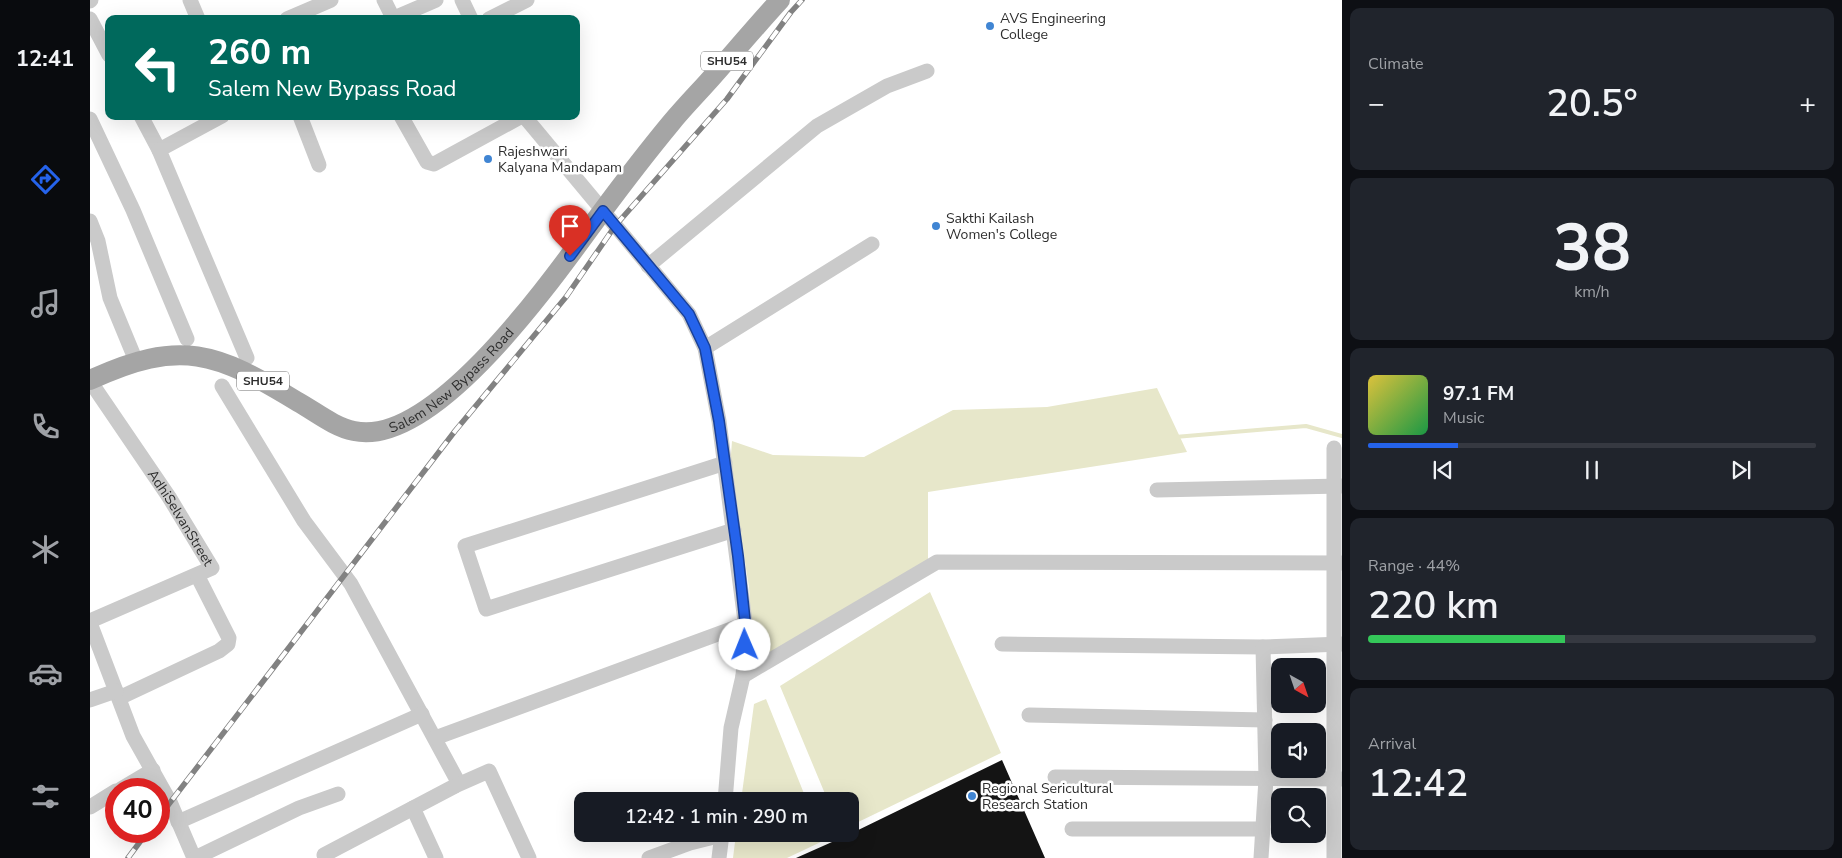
<!DOCTYPE html>
<html lang="en">
<head>
<meta charset="utf-8">
<style>
	body { margin:0; font-family:"Nunito Sans",sans-serif; background:#20242c; color:#f1f3f6; height:100vh; display:flex; flex-direction:column; font-size:19px; white-space:nowrap }
	* { box-sizing:border-box; margin:0 }
	p { font-size:16px; color:#9ea1a6 }
	.icon { flex:none; width:28px; height:28px; fill:none; stroke:currentColor; stroke-width:2; stroke-linecap:round; stroke-linejoin:round }
	.map { position:relative; flex:1; overflow:hidden }
	.panel { display:flex; flex-direction:column; gap:8px; padding:8px; background:#0d0f14; width:500px }
	.panel>* { flex:none }
	.top-card { position:absolute; left:15px; top:15px; width:475px; height:105px; border-radius:10px; box-shadow:0 5px 20px #0002; background:#00695c; color:#fff; overflow:hidden }
	.needle { width:32px; rotate:140deg }
	.buttons { position:absolute; left:1181px; top:658px; display:grid; gap:10px }
	.buttons a { display:grid; place-items:center; width:55px; height:55px; border-radius:10px; background:#171b24; box-shadow:0 5px 20px #0002; font-size:25px }
	.speed { position:absolute; left:15px; top:778px; display:flex; gap:10px; font-size:25px; font-weight:700; text-align:center }
	.speed>* { display:grid; place-content:center; width:65px; height:65px; border-radius:50%; background:#171b24; box-shadow:0 5px 20px #0002; line-height:1 }
	.speed .limit { border:8px solid #d22; background:#fff; color:#111 }
	.pin { position:absolute; display:grid; place-items:center; width:42px; height:42px; color:#fff; margin:-51px -21px; border-radius:50% 50% 50% 0; rotate:-45deg; box-shadow:0 0 5px #0007 }
	.pin .icon { rotate:45deg }
	.me { position:absolute; width:55px; margin:-28px; rotate:359deg; stroke-linejoin:round; filter:drop-shadow(0 0 4px #0008) }
	.turn { display:flex; align-items:center; gap:18px; height:105px; padding:0 20px; font-size:22px }
	.turn .icon { width:65px; height:65px; stroke-width:2.5 }
	.turn b { display:block; font-size:35px; line-height:42px }
	.big { font-size:38px; font-weight:600; line-height:1.1 }
	.panel .tile { flex:1; display:flex; flex-direction:column; justify-content:center; gap:8px; min-width:0; padding:0 18px; border-radius:10px; background:#20242c }
	.panel .dial { align-items:center; gap:0 }
	.dial b { font-size:65px; line-height:1 }
	.song { display:flex; align-items:center; gap:15px }
	.cover { width:60px; height:60px; border-radius:8px; background:linear-gradient(135deg,hsl(50 70% 55%),hsl(140 70% 35%)) }
	.played { height:5px; border-radius:2px; background:linear-gradient(90deg,#2563eb 20%,#363941 20%) }
	.keys { display:flex; justify-content:space-around; direction:ltr }
	.heat { display:flex; justify-content:space-between; align-items:center; font-size:28px; direction:ltr }
	.charge { height:8px; border-radius:4px; background:linear-gradient(90deg,#34c759 44%,#363941 0) }
	.trip { position:absolute; left:484px; top:792px; width:285px; height:50px; border-radius:10px; background:#171b24; box-shadow:0 5px 20px #0002; font-weight:600; line-height:50px; text-align:center }
	main { display:flex; flex:1; min-height:0 }
	.menu { display:flex; flex-direction:column; width:90px; justify-content:space-around; align-items:center; background:#090b0e; color:#9ea1a6 }
	.menu .icon { width:35px; height:35px }
	.menu .on { color:#2563eb }
	.menu b { font-size:22px; color:#f1f3f6 }
	.map>svg:first-child { display:block }
	.water { fill:#e7e7ca }
	.lines { fill:none; stroke-linecap:round; stroke-linejoin:round }
	.stream { stroke:#e7e7ca; stroke-width:4 }
	.building { fill:#141414 }
	.minor { stroke:#cacaca; stroke-width:15 }
	.major { stroke:#a5a5a5; stroke-width:20 }
	.rail-casing { stroke:#828282; stroke-width:5.5 }
	.rail { stroke:#fff; stroke-width:4; stroke-dasharray:11; stroke-linecap:butt }
	.route-casing { stroke:#184099; stroke-width:12 }
	.route { stroke:#2563eb; stroke-width:9 }
	.poi-dot { fill:#4085d3; stroke:#fff; stroke-width:2 }
	.labels { text-anchor:middle; stroke-width:5; stroke-linejoin:round; paint-order:stroke }
	.shield { fill:#fff; stroke:#6c6c6c; stroke-width:1 }
	.shield-label { font-size:12px; font-weight:bold; fill:#2d2d2d }
	.poi-label { font-size:14px; fill:#2d2d2d; stroke:#fff; text-anchor:start }
	.street-label { font-size:14px; fill:#2d2d2d; stroke:#fff }
</style>
</head>
<body>
<main>
<nav class="menu">
<b>12:41</b>
<svg class="icon on" aria-label="directions" viewBox="0 0 24 24"><path d="M12 3l9 9-9 9-9-9zM9 14v-3h6M13 9l2 2-2 2"/></svg>
<svg class="icon" aria-label="music" viewBox="0 0 24 24"><path d="M9 18V5l10-2v13"/><circle cx="6" cy="18" r="3"/><circle cx="16" cy="16" r="3"/></svg>
<svg class="icon" aria-label="phone" viewBox="0 0 24 24"><path d="M5 4h4l2 5-3 2q2 4 5 5l2-3 5 2v4C11 20 4 13 5 4z"/></svg>
<svg class="icon" aria-label="climate" viewBox="0 0 24 24"><path d="M12 3v18M4 7l16 10M4 17L20 7"/></svg>
<svg class="icon" aria-label="car" viewBox="0 0 24 24"><path d="M5 17H2v-5l4-1 3-4h7l3 4 3 1v5h-3M9 17h6M6 11h13"/><circle cx="7" cy="17" r="2"/><circle cx="17" cy="17" r="2"/></svg>
<svg class="icon" aria-label="filters" viewBox="0 0 24 24"><path d="M4 7h16M4 17h16"/><circle cx="9" cy="7" r="2"/><circle cx="15" cy="17" r="2"/></svg>
</nav>
<div class="map">
<svg width="1252" height="858" viewBox="0 0 1252 858">
	<rect width="100%" height="100%" fill="#fff"/>
	<path class="water" d="M1067,388L1097,452L838,492V561L664,665L659,587L640,468L642,441L683,455L774,457L863,410L957,407Z
		M840,592L911,753L760,826V801H738L690,686Z
		M676,699L717,801H651L664,704Z
		M646,834H730L733,841L697,858H643Z"/>
	<g class="lines">
		<path class="stream" d="M1085,437L1216,426L1252,436"/>
	</g>
	<path class="building" d="M912,760L955,858H706L760,834Z"/>
	<g class="lines">
		<g class="minor">
			<path d="M100,0L108,19"/>
			<path d="M294,0L303,18"/>
			<path d="M372,0L381,19"/>
			<path d="M0,1L1,0"/>
			<path d="M0,19L19,55"/>
			<path d="M197,19L241,0"/>
			<path d="M302,19L346,0"/>
			<path d="M399,19L437,0"/>
			<path d="M51,116L69,150"/>
			<path d="M132,116L69,150L157,358"/>
			<path d="M210,116L229,165"/>
			<path d="M311,116L337,162L344,164L432,116"/>
			<path d="M434,116L599,314L615,348L629,421L656,629L653,676L641,728L635,801"/>
			<path d="M0,119L43,210L97,339"/>
			<path d="M0,221L8,241L20,298L46,361"/>
			<path d="M558,266L727,126L797,86L837,71"/>
			<path d="M615,348L782,244"/>
			<path id="s1" d="M0,381L79,497L122,568L0,621"/>
			<path d="M132,386L214,521L261,584L367,780L365,786L234,855L235,858"/>
			<path d="M635,463L375,546L396,609L644,530"/>
			<path d="M1067,490L1252,486"/>
			<path d="M0,623L43,736L80,802L104,858"/>
			<path d="M912,644L1173,647L1252,644"/>
			<path d="M653,676L847,562L1252,563"/>
			<path d="M29,698L129,651L138,644L139,638L107,575"/>
			<path d="M0,700L26,691"/>
			<path d="M939,715L1175,720"/>
			<path d="M345,738L655,624"/>
			<path d="M965,777L1252,779"/>
			<path d="M365,786L399,771L439,858"/>
			<path d="M31,789L63,770"/>
			<path d="M0,807L26,791"/>
			<path d="M323,808L346,858"/>
			<path d="M88,822L332,714"/>
			<path d="M982,829H1173"/>
			<path d="M105,858L209,808L248,794"/>
			<path d="M559,858L600,843L632,835"/>
			<path d="M629,858L632,834"/>
			<path d="M1171,858L1176,779L1173,647"/>
			<path d="M1244,858V448"/>
		</g>
		<path class="major" id="s2" d="M0,380C91,338 126,352 208,402C226,412 244,427 264,431C346,449 468,271 511,213C534,182 557,152 581,123C595,106 610,91 624,75C646,50 667,25 690,0"/>
		<defs>
			<path id="rail" d="M69,817L365,431L476,297L525,226L637,99L701,12L712,0
				M38,858L58,831"/>
		</defs>
		<use href="#rail" class="rail-casing"/>
		<use href="#rail" class="rail"/>
	</g>
	<g class="lines">
		<defs>
			<path id="route" d="M480,256L513,211L599,314L615,348L629,421L648,556L656,630L655,645"/>
		</defs>
		<use href="#route" class="route-casing"/>
		<use href="#route" class="route"/>
	</g>
	<g class="poi-dot">
		<circle cx="900" cy="26" r="5"/>
		<circle cx="398" cy="159" r="5"/>
		<circle cx="846" cy="226" r="5"/>
		<circle cx="882" cy="796" r="5"/>
	</g>
	<g class="labels">
		<g class="shield">
			<rect x="611" y="51.5" width="52" height="19" rx="4"/>
			<rect x="147" y="371.5" width="52" height="19" rx="4"/>
		</g>
		<g class="shield-label">
			<text x="637" y="65">SHU54</text>
			<text x="173" y="385">SHU54</text>
		</g>
		<g class="poi-label">
			<text x="910" y="23">AVS Engineering<tspan x="910" dy="16">College</tspan></text>
			<text x="408" y="156">Rajeshwari<tspan x="408" dy="16">Kalyana Mandapam</tspan></text>
			<text x="856" y="223">Sakthi Kailash<tspan x="856" dy="16">Women's College</tspan></text>
			<text x="892" y="793">Regional Sericultural<tspan x="892" dy="16">Research Station</tspan></text>
		</g>
		<g class="street-label">
			<text dy="5" stroke="none"><textPath href="#s2" startOffset="401">Salem New Bypass Road</textPath></text>
			<text dy="5" stroke="none"><textPath href="#s1" startOffset="164">AdhiSelvanStreet</textPath></text>
		</g>
	</g>
</svg>
<div class="buttons">
<a><svg class="needle" viewBox="-14 -14 28 28"><path d="M0-13l5 13h-10z" fill="#e53935"/><path d="M0 13l5-13h-10z" fill="#9ea1a6"/></svg></a>
<a><svg class="icon" aria-label="sound" viewBox="0 0 24 24"><path d="M4 9h4l5-4v14l-5-4H4zM17 9q2 3 0 6"/></svg></a>
<a><svg class="icon" aria-label="search" viewBox="0 0 24 24"><circle cx="10" cy="10" r="6"/><path d="M15 15l6 6"/></svg></a>
</div>
<div class="speed"><div class="limit">40</div></div>
<div class="pin" style="left:480px;top:256px;background:#d93025"><svg class="icon" aria-label="arrive" viewBox="0 0 24 24"><path d="M6 21V4h12l-3 4 3 4H6"/></svg></div>
<svg class="me" style="left:655px;top:645px" viewBox="-20 -20 40 40"><circle r="19" fill="#fff"/><path d="M0-13L10 11 0 6-10 11z" fill="#2563eb"/></svg>
<div class="trip">12:42 · 1 min · 290 m</div>
<div class="top-card">
<div class="turn"><svg class="icon" aria-label="left" viewBox="0 0 24 24"><path d="M17 20v-9H6M10 6l-5 5 5 5"/></svg><div><b>260 m</b>Salem New Bypass Road</div></div>
</div>
</div>
<section class="panel">
<div class="tile"><p>Climate</p>
<div class="heat"><a>−</a><b class="big">20.5°</b><a>+</a></div>
</div>
<div class="tile dial"><b>38</b><p>km/h</p></div>
<div class="tile">
<div class="song"><i class="cover"></i><div><b>97.1 FM</b><p>Music</p></div></div>
<div class="played"></div>
<div class="keys"><svg class="icon" aria-label="previous" viewBox="0 0 24 24"><path d="M18 5L8 12l10 7zM5 5v14"/></svg><svg class="icon" aria-label="pause" viewBox="0 0 24 24"><path d="M8 5v14M16 5v14"/></svg><svg class="icon" aria-label="next" viewBox="0 0 24 24"><path d="M6 5l10 7-10 7zM19 5v14"/></svg></div>
</div>
<div class="tile"><p>Range · 44%</p><b class="big">220 km</b><div class="charge"></div></div>
<div class="tile"><p>Arrival</p><b class="big">12:42</b></div>
</section>
</main>
</body>
</html>
